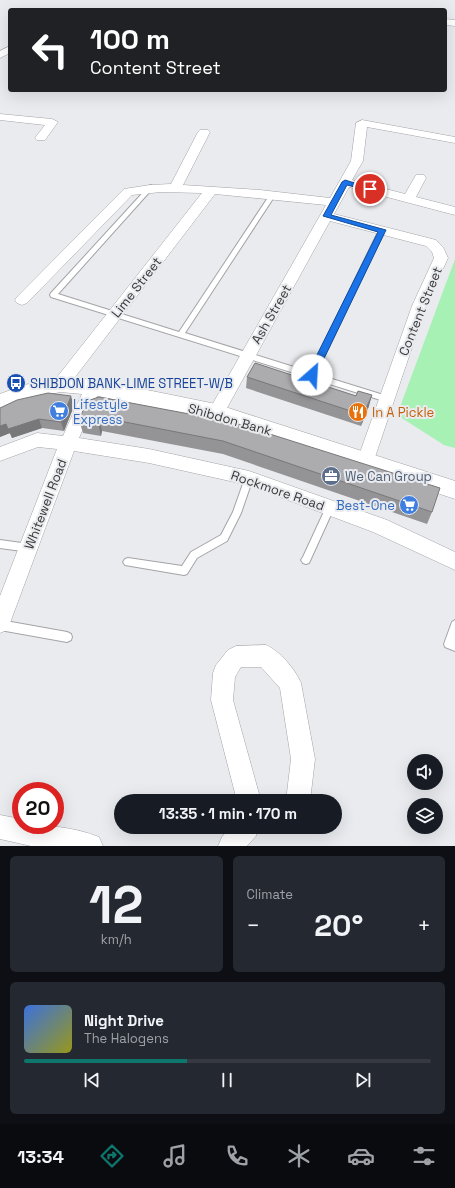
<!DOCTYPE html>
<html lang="en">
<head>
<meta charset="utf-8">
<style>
	body { margin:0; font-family:"Space Grotesk",sans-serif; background:#242831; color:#f1f3f6; height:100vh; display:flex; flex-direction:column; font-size:15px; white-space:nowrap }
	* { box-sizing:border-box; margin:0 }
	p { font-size:13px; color:#9ea1a6 }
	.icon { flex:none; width:22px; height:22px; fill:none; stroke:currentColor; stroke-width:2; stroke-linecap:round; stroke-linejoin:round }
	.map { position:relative; height:846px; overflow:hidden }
	.sheet { display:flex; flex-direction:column; gap:10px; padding:10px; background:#0d0f14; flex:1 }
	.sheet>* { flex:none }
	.guide { position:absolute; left:8px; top:8px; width:439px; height:84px; border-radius:4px; box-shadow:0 4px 16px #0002; background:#202124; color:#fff; overflow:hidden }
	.controls { position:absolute; left:407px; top:754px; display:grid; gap:8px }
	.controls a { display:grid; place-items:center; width:36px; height:36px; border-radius:50%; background:#171b24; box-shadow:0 4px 16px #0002; font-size:20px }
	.speed { position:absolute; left:12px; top:782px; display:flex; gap:8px; font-size:20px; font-weight:700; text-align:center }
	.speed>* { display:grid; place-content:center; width:52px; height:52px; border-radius:50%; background:#171b24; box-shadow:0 4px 16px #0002; line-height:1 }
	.speed .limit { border:6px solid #d22; background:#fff; color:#111 }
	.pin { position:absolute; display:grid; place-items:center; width:34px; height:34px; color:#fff; margin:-17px; border:2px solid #fff; border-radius:50%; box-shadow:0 1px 4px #0007 }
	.me { position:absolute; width:44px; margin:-22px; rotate:26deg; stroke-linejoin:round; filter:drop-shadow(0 0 3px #0008) }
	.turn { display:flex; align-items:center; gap:14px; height:84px; padding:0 16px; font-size:18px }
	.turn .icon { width:52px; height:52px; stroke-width:2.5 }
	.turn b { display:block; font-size:28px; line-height:34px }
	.big { font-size:30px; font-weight:700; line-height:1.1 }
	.sheet .widget { flex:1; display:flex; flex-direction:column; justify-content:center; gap:6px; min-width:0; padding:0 14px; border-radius:6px; background:#242831 }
	.sheet .dial { align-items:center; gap:0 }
	.dial b { font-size:52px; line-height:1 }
	.song { display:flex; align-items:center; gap:12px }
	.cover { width:48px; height:48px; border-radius:6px; background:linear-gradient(135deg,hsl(220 70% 55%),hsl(60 70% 35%)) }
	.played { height:4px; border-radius:2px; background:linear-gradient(90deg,#0f766e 40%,#363941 40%) }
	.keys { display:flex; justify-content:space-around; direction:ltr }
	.heat { display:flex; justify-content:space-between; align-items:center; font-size:22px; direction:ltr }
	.sheet .tiles { flex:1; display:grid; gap:10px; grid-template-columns:1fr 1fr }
	.widget:last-child { grid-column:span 2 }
	.trip { position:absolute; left:114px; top:794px; width:228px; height:40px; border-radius:20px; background:#171b24; box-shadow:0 4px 16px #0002; font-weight:700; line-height:40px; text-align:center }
	.dock { display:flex; height:64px; justify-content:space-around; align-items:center; background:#090b0e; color:#9ea1a6 }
	.dock .icon { width:28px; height:28px }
	.dock .selected { color:#0f766e }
	.dock b { font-size:18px; color:#f1f3f6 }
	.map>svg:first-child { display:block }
	.green { fill:#a7f1b4 }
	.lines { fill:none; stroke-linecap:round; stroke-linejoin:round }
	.service-casing { stroke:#a4a4a8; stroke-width:2 }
	.minor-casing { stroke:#a4a4a8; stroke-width:1 }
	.tertiary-casing { stroke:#a4a4a8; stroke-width:1 }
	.service { fill:#fff; fill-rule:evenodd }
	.minor { fill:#fff; fill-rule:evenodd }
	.tertiary { fill:#fff; fill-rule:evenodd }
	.wall { fill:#949496 }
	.shaded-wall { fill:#78787a }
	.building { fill:#acacaf; stroke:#78787a }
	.route { fill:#1a73e8; stroke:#114b97 }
	.labels { text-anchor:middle; stroke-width:4; stroke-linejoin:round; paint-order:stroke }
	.street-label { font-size:13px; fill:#383839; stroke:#eaebef }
	.transit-label { font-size:13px; fill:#164399; stroke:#eaebef; text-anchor:start }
	.shop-label { font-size:13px; fill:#366cbe; stroke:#eaebef; text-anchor:start }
	.food-label { font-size:13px; fill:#c56008; stroke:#eaebef; text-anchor:start }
	.service-label { font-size:13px; fill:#4e5e75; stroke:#eaebef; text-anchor:start }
</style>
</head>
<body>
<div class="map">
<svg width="455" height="846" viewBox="0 0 455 846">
	<rect width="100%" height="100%" fill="#eaebef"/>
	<path class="green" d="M455,259V448L444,445L397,415Z"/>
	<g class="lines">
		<defs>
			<path id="service" d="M151,185L154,187L153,188L58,294L179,332L271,193H275L276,194L185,333L310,372L379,230L382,228L384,229L385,230L316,374L390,397L391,399L390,401L387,402L51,297L50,295L51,293L149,186Z
				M249,474L252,476L253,478L241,513L227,541L197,558L187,574L184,575L125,565L123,562L125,559L128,558L182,566L191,552L221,535L233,512L245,478L246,476Z
				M330,504L333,505L334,508L309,563L306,564L303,563L301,560L303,557L327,505Z
				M0,540L29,544L32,545L34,548L32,551L29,552L0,548Z
				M0,620L67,632L71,634L72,637L71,640L67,642L0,630Z
				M455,620V651L445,647L444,644L452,622Z"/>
			<path id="minor" d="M445,19L455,20V26L445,25Z
				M10,46V53L0,58V51Z
				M0,114L52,119L58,122L45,140H37L35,138L45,125L0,120Z
				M362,120L455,137V143L367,127L363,161L352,180L405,194L416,175H424L426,178L416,197L455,207V215L349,187L334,214L436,240L443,247L448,258L426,306L372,466L366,468L360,466L357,461L412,306L434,258L432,252L426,246L330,221L222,417L216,418L210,417L208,412L326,205L215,194L66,389L60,391L54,389L52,385L54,381L202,193L161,192L132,195L27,303L22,305L17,303L15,300L17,297L124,189L150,185L171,184L198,132L200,130H208L210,132L183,185L260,190L330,198L351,161L356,123Z
				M93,381L99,383L101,387L79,438L149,449L249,471L387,520L455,552V570L373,532L248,485L149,463L74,451L10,623L7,630L0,633V596L57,449L38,447L0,461V447L37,433L63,436L85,387L87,383Z
				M266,645C280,651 295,669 301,683L315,759L310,801H286L291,759L280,688L261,667H241L235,677L233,700L261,801H237L211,700L213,673L216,665L228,650L236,646Z
				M0,815L21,819V825C47,825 74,827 99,837L103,846H31L0,839Z
				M231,827H259L256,836L247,846H218L222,837Z"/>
			<path id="tertiary" d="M60,378L93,379L216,404L455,481V499L215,420L93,395L60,392L27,400L0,410V394L24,385Z"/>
		</defs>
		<use href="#service" class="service-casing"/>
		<use href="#minor" class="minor-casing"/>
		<use href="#tertiary" class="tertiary-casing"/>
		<use href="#service" class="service"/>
		<use href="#minor" class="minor"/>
		<use href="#tertiary" class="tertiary"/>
	</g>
	<path class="wall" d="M247,377L369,406L361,426L246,388Z
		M99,397L432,512L427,524L223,454L102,431L101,436L83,433L79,420Z
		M74,406L64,431L42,428L12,438L10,433L0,437V408Z"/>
	<path class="shaded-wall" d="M372,395L369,406L361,426L363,415Z
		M71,396L74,406L64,431L61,422Z
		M99,417L102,431L101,436L98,423Z
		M39,419L42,428L12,438L8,429Z
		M6,424L10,433L0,437V426Z"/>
	<path class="building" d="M255,363L356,396L358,391L372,395L363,415L247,377Z
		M48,393L71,396L61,422L39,419L8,429L6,424L0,426V408L17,400Z
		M99,397L232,422L440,488L432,512L223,441L99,417L98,423L79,420L87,401Z"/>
	<path class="route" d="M345,180L374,189L370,191L347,185L331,215L386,230L316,375L312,379L307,375L378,232L323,216L342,182Z"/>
	<defs>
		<symbol id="bus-disc" viewBox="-11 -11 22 22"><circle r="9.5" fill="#1a4fb4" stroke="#eaebef"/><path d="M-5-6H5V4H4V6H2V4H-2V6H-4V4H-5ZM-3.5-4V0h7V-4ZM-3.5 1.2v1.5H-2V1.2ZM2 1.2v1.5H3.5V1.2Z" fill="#fff"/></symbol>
		<symbol id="supermarket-disc" viewBox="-11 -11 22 22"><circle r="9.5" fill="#3f7fe0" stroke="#eaebef"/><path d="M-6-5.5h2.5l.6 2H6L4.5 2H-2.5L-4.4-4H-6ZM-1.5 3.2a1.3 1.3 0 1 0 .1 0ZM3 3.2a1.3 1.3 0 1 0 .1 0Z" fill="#fff"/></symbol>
		<symbol id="restaurant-disc" viewBox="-11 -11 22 22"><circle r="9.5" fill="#e8710a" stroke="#eaebef"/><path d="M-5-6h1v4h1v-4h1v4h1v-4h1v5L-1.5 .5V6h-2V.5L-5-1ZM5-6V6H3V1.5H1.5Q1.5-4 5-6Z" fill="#fff"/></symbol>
		<symbol id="office-disc" viewBox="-11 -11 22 22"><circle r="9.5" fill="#5c6f8a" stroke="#eaebef"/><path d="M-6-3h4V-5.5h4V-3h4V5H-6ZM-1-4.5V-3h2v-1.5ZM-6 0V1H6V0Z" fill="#fff"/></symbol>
	</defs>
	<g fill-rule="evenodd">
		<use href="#bus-disc" x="5" y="372" width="22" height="22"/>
		<use href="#supermarket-disc" x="48" y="400" width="22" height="22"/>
		<use href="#restaurant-disc" x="347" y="401" width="22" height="22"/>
		<use href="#office-disc" x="320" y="465" width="22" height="22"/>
		<use href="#supermarket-disc" x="398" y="494" width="22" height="22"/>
	</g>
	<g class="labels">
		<g class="street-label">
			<text transform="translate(136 287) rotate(-52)" y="5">Lime Street</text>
			<text transform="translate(420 311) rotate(-68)" y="5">Content Street</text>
			<text transform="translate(271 314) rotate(-60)" y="5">Ash Street</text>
			<text transform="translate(230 419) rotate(16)" y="5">Shibdon Bank</text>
			<text transform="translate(278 490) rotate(19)" y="5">Rockmore Road</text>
			<text transform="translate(45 504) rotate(-69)" y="5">Whitewell Road</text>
		</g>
		<g class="transit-label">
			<text x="30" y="388">SHIBDON BANK-LIME STREET-W/B</text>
		</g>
		<g class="shop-label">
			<text x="73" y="409">Lifestyle<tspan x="73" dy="15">Express</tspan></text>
			<text x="395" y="510" text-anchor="end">Best-One</text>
		</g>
		<g class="food-label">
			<text x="372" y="417">In A Pickle</text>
		</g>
		<g class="service-label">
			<text x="345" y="481">We Can Group</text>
		</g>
	</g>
</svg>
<div class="controls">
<a><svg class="icon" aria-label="sound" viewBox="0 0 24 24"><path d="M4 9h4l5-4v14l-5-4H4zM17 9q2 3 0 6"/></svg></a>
<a><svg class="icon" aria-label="layers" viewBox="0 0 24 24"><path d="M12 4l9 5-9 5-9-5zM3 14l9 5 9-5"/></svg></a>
</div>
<div class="speed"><div class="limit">20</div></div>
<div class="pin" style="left:370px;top:189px;background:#d93025"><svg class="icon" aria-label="arrive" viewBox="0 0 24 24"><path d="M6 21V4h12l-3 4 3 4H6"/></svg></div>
<svg class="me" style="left:312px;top:375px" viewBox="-20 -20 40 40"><circle r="19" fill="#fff"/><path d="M0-13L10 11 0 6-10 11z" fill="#1a73e8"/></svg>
<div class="trip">13:35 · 1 min · 170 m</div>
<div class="guide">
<div class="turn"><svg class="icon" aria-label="left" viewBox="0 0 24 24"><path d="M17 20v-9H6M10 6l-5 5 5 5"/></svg><div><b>100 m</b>Content Street</div></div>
</div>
</div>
<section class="sheet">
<div class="tiles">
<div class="widget dial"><b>12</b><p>km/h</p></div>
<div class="widget"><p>Climate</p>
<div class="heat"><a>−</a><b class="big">20°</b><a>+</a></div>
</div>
<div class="widget">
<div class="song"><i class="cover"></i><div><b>Night Drive</b><p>The Halogens</p></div></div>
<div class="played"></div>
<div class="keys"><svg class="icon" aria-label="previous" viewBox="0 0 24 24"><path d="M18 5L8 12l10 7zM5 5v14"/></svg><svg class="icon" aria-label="pause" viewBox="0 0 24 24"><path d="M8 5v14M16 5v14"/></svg><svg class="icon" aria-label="next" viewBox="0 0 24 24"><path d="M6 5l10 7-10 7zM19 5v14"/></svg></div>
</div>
</div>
</section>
<nav class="dock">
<b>13:34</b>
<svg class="icon selected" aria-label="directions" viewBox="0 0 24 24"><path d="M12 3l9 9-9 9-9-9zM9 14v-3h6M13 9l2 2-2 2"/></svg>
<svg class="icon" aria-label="music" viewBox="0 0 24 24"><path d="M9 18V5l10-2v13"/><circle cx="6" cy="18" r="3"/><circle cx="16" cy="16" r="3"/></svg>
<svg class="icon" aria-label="phone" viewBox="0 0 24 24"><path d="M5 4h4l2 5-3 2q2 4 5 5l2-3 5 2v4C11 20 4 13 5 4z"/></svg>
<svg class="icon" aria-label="climate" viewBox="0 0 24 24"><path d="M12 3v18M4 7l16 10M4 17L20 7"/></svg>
<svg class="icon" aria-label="car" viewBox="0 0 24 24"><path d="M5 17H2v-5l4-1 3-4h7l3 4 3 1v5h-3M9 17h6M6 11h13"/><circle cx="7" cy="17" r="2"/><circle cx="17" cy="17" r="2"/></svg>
<svg class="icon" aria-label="filters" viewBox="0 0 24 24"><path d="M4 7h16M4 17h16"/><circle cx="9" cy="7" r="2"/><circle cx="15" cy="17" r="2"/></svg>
</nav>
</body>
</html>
